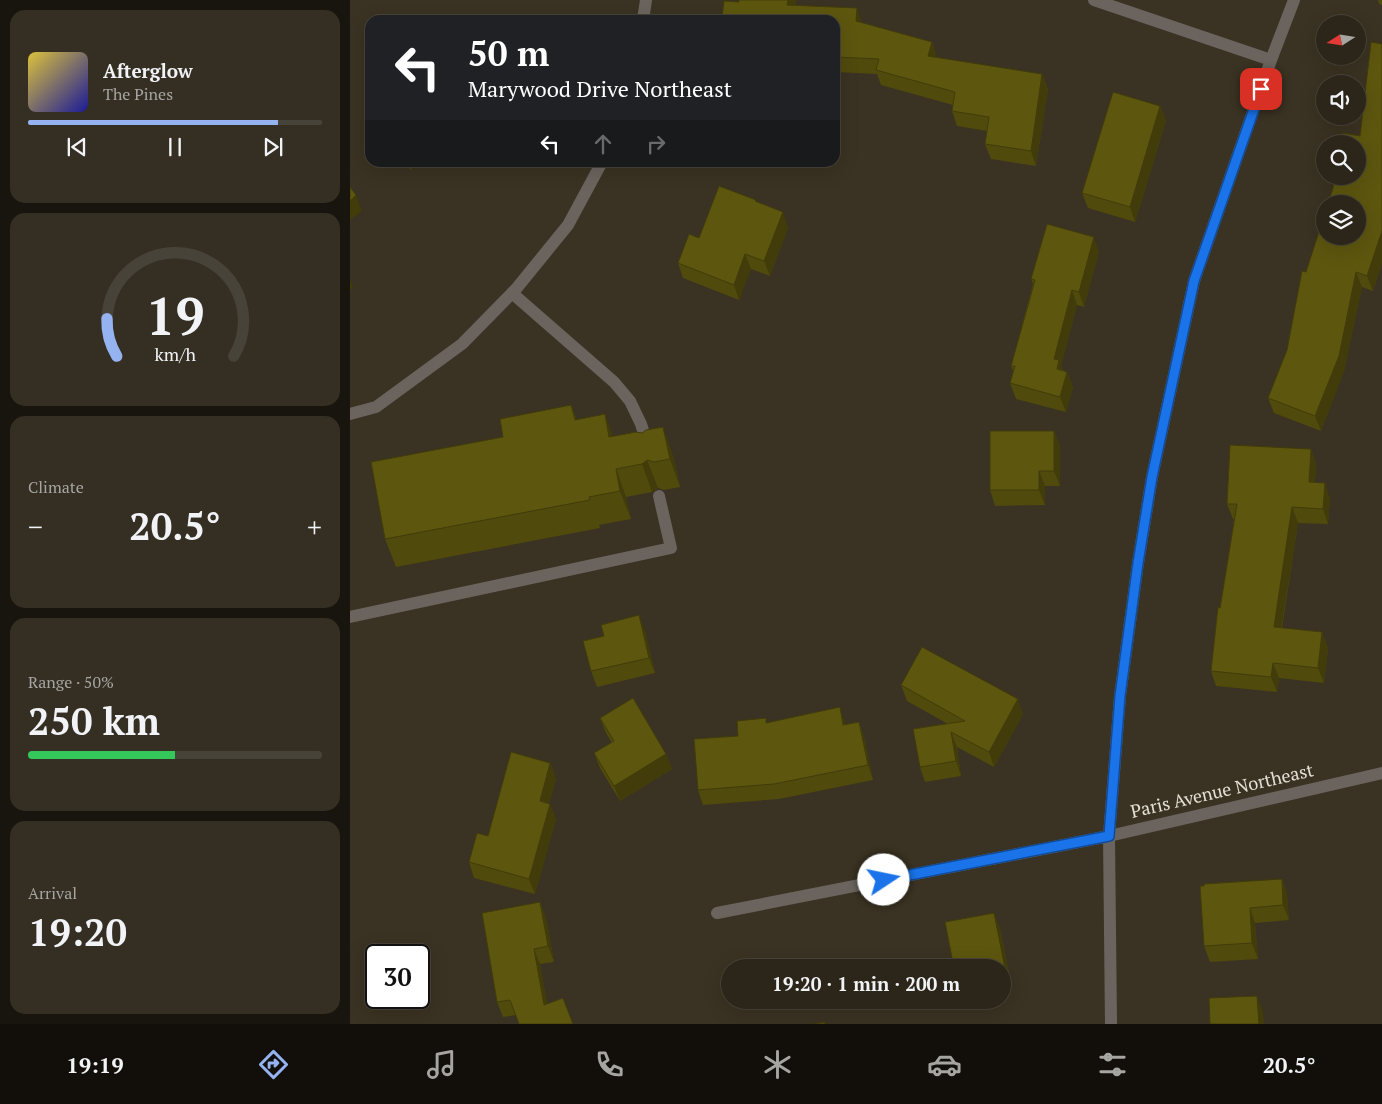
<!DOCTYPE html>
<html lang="en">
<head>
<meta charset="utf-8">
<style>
	body { margin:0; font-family:"PT Serif",serif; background:#342e23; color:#f1f3f6; height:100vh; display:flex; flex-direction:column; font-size:19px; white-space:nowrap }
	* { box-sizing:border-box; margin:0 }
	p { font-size:16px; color:#a6a5a2 }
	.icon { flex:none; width:28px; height:28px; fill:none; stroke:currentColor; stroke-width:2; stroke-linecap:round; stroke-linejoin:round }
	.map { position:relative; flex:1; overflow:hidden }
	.details { display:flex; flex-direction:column; gap:10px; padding:10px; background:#18150e; width:350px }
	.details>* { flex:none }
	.top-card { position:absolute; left:15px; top:15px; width:475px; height:152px; border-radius:15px; box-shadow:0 5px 20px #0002,0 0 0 1px #484339; background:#202124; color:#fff; overflow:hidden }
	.needle { width:32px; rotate:258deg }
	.controls { position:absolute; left:966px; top:15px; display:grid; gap:10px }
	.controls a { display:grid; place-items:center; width:50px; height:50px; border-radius:50%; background:#2c261a; box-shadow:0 5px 20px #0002,0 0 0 1px #484339; font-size:25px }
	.speed { position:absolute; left:15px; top:944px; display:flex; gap:10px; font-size:25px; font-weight:700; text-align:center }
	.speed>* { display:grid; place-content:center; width:65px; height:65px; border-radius:50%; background:#2c261a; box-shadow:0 5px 20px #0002,0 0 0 1px #484339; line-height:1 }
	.speed .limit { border:2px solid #111; border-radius:8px; background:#fff; color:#111 }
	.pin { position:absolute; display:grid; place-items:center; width:42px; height:42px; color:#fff; margin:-21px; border-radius:10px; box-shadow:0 2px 8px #0006 }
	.me { position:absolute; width:55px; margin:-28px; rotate:79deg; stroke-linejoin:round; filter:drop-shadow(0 0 4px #0008) }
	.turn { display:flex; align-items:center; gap:18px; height:105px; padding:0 20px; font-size:22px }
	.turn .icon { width:65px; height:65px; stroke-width:2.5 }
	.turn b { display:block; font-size:35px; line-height:42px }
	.lanes { display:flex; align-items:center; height:48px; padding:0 20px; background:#0003; justify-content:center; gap:25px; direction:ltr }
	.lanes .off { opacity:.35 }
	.big { font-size:38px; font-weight:700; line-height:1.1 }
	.details .card { flex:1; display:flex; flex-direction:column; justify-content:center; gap:8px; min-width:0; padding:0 18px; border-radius:15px; background:#342e23 }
	.details .dial { align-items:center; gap:0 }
	.dial svg { height:130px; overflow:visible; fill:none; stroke:#484339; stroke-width:7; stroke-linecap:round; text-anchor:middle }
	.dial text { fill:#f1f3f6; stroke:none }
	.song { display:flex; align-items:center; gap:15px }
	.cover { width:60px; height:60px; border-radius:8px; background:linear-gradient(135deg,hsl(50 70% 55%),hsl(240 70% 35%)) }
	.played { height:5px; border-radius:2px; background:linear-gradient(90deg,#95b2f1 85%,#484339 85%) }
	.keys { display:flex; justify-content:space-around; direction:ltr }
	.heat { display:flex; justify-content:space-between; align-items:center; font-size:28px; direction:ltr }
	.charge { height:8px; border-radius:4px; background:linear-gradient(90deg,#34c759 50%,#484339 0) }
	.trip { position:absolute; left:371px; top:959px; width:290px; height:50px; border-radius:25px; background:#2c261a; box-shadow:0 5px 20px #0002,0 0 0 1px #484339; font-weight:700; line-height:50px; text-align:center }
	.tab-bar { display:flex; height:80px; justify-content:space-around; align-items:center; background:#120f0a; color:#a6a5a2 }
	.tab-bar .icon { width:35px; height:35px }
	.tab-bar .selected { color:#95b2f1 }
	.tab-bar b { font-size:22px; color:#f1f3f6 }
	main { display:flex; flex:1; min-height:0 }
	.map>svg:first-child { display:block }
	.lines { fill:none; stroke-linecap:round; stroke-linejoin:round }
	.lane { stroke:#6b645e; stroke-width:12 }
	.street { stroke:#6b645e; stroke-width:12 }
	.wall { fill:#504a0d }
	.shaded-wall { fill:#413c0a }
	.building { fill:#5d560f; stroke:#413c0a }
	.route-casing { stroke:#114b97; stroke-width:12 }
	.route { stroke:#1a73e8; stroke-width:9 }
	.labels { text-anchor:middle; stroke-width:5; stroke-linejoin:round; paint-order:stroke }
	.street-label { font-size:18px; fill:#e5e0d6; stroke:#3a3222 }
</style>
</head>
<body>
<main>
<section class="details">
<div class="card">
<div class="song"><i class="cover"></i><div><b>Afterglow</b><p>The Pines</p></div></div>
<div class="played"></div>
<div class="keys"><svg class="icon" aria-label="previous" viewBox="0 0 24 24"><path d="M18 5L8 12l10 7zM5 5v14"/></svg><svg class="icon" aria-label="pause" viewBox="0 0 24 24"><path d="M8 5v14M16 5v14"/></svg><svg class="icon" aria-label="next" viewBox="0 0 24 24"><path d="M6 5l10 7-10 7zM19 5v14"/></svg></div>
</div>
<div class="card dial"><svg viewBox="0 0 100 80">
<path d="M14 69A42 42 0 1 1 86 69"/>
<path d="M14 69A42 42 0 0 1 8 46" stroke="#95b2f1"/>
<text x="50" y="56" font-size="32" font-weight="700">19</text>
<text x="50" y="72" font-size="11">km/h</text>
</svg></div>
<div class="card"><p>Climate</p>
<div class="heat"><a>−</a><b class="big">20.5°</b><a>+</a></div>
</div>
<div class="card"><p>Range · 50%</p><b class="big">250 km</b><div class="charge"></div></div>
<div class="card"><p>Arrival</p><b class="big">19:20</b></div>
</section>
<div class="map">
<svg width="1032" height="1024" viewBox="0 0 1032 1024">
	<rect width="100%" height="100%" fill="#3a3222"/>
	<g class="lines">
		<path class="lane" d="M162,293L264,382L280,401L291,424L298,447
			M0,617L321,548L309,496"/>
		<path class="street" d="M744,0L921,60
			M293,20L296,0
			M0,414L26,407L112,344L166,289L218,225L252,162
			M367,913L759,836L1032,773
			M761,1024L759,836L770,696L788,563L802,477L844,281L921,60L944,0"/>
	</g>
	<path class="wall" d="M446,0L445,5L582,42L587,58L692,74L698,89L686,166L641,159L635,144L637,131L607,126L602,111L603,105L531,85L527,74L485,72V20H373L372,17L389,2Z
		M1028,0H1032V5L1029,4Z
		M1032,44V263L1023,291L1012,287L994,371L971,431L924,413L918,398L937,350L956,272L983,188L1010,136Z
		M810,106L816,121L785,222L738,208L732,193Z
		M20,119V140L15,126Z
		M51,162H66L61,170Z
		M406,202L438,228L420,276L401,269L389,300L333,278L328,263L349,238Z
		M749,252L734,307L727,305L711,366L713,370L717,372L723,387L716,412L666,399L660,383L663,371L661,366L683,284L681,279Z
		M221,405L227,420L263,437L323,455L330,487L314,490L308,488L302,492L276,497L281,519L249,525L250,528L46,567L35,539L153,437Z
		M704,431L710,446V486H695V505L645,506L640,490Z
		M961,449L966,464L965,482L980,498L978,524L948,523L932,628L972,632L978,648L974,683L929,678L927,692L866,686L861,671L884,519H883L877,504Z
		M295,631L305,673L247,687L241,671L254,636Z
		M551,685L673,714L644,767L607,747L611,776L575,782L570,767L598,724L557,701Z
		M250,718L316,754L322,769L270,801L250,768L244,753L262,743L256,733Z
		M509,722L514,737L523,780L429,799L353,805L348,790L418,723H495L496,725Z
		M200,763L206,779L199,803L206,819L185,894L124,878L119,862L138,836Z
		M932,879L937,894L939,920L905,923L908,959L860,962L854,946Z
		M190,902L196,918L204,962L190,964L197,1004L166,1015L153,1017L147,1002Z
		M650,928L661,983L652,984V968Z"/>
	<path class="shaded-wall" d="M438,0H446L443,20L437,5Z
		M507,8L512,23L506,21Z
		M582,42L587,57L583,71L578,56Z
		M692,74L698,89L686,166L681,151Z
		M810,106L816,121L785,222L780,207Z
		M58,162H66L61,170Z
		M6,195L12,211L0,220V201Z
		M433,212L438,228L420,276L414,261Z
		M1032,231V263L1023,291L1017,276Z
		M744,237L749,252L734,307L729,292Z
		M395,254L401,269L389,300L384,285Z
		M1006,272L1012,287L994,371L971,431L965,416Z
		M0,279L3,288L0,290Z
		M722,290L727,305L711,366L715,376L712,384L704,359Z
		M717,372L723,387L716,412L710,397Z
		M221,405L232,433L225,420Z
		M255,414L265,442L259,437Z
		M313,427L323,455L330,487L320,459Z
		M704,431L710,446V486L704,471Z
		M961,449L966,464L964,497L959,482Z
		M297,460L308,488L302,492L292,464Z
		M266,469L276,497L281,519L270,491Z
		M689,471L695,486V505L689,490Z
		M975,483L980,498L978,524L973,509Z
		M942,507L948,523L929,642L924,627Z
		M289,615L295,631L305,673L299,658Z
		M972,632L978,648L974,683L968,668Z
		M923,663L929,678L927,692L921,677Z
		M668,699L673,714L644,767L639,752Z
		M490,707L495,723L499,741L493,725Z
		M509,722L514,737L523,780L518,765Z
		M601,732L607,747L611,776L606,761Z
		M316,754L322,769L270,801L264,786Z
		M200,763L206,779L195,816L190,801Z
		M200,804L206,819L185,894L179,879Z
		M932,879L937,894L939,920L933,905Z
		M190,902L196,918L204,962L198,946Z
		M900,908L905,923L908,959L902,943Z
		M644,913L650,928L661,983L655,968Z
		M184,949L190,964L200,1020L194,1005Z
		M907,996L913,1011L914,1024H909Z"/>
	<path class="building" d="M389,0H438L437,5L507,8L506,21L582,42L578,56L692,74L681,151L635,144L639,117L602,111L605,92L526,70L529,59L485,57V20H385L372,17L374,1L389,2Z
		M1021,42L1032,44V231L1017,276L1006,272L989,356L965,416L918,398L937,350L952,271L956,272L975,213V236H1008V204H978L983,188L985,176H1008V144H991L993,133L1010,136Z
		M763,92L810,106L780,207L732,193Z
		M20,119V129L15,126Z
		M369,186L406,200L405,201L433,212L414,261L395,254L384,285L328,263L339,234L349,238Z
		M0,187L6,195L0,201Z
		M697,224L744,237L729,292L722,290L704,359L709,360L707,369L717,372L710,397L660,383L665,366H661L685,280L681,279Z
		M221,405L225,420L255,414L259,437L286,432L292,433L296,430L313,427L320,459L304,462L297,460L292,464L266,469L270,491L239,497L240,500L35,539L21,462L153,437L150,419Z
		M640,431H704V471H689V490H640Z
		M880,445L961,449L959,482L975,483L973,509L942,507L924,627L972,632L968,668L923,663L921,677L861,671L868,607L870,608L887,504H877Z
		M289,615L299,658L241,671L233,641L254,636L251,625Z
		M572,647L668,699L639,752L601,732L606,761L570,767L563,729L615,721L551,685Z
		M283,698L316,754L264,786L244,753L264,741L250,718Z
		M490,707L493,725L509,722L518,765L424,784L348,790L344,739L388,736L387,721L416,718V723Z
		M161,752L200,763L190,801L200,804L179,879L119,862L127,833L138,836Z
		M932,879L933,905L900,908L902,943L854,946L850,886H854V884Z
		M190,902L198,946L184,949L194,1005L213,998L223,1024H169L160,1000L147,1002L132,913Z
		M644,913L655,968H604L595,922Z
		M907,996L909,1024H860L859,998Z
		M475,1022V1024H464Z"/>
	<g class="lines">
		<defs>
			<path id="route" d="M534,880L759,836L770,696L788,563L802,477L844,281L911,89"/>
		</defs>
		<use href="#route" class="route-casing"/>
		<use href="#route" class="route"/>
	</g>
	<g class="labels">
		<g class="street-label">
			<text transform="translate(872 791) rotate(-13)" y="6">Paris Avenue Northeast</text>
		</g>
	</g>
</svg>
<div class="controls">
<a><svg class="needle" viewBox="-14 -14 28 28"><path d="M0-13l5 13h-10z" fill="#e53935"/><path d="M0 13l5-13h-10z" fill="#a6a5a2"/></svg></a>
<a><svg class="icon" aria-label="sound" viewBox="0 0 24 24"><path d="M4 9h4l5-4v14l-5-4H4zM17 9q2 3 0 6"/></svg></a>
<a><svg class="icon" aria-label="search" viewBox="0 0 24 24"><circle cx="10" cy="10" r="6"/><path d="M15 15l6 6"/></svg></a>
<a><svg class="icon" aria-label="layers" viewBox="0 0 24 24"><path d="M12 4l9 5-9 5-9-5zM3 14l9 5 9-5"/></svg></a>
</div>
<div class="speed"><div class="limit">30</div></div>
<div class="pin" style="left:911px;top:89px;background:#d93025"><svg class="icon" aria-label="arrive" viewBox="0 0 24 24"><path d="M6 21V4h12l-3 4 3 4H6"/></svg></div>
<svg class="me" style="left:534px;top:880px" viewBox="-20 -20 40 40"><circle r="19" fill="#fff"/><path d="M0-13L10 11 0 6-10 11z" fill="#1a73e8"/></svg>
<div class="trip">19:20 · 1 min · 200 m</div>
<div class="top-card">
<div class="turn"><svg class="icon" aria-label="left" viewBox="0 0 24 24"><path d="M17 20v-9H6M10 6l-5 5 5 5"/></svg><div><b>50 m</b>Marywood Drive Northeast</div></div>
<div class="lanes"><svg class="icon" aria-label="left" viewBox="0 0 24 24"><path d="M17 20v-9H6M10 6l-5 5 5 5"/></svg><svg class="icon off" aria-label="ahead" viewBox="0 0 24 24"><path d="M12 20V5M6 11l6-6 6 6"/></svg><svg class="icon off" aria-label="right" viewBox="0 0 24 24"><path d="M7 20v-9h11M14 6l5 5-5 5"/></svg></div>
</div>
</div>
</main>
<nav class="tab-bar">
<b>19:19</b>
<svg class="icon selected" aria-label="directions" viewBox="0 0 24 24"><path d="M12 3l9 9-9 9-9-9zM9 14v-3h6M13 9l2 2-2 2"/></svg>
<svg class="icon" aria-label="music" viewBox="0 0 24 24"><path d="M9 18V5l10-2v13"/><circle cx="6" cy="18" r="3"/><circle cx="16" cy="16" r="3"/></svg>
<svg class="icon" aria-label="phone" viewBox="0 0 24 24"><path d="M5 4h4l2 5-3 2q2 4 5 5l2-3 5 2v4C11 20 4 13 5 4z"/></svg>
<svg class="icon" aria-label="climate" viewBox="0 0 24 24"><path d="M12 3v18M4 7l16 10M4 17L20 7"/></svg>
<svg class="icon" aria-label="car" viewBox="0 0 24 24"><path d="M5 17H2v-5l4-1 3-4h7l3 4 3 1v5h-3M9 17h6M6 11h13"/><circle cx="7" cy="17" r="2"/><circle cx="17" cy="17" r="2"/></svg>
<svg class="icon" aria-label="filters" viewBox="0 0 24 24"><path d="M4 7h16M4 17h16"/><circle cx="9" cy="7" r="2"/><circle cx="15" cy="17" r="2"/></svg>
<b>20.5°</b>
</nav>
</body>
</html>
